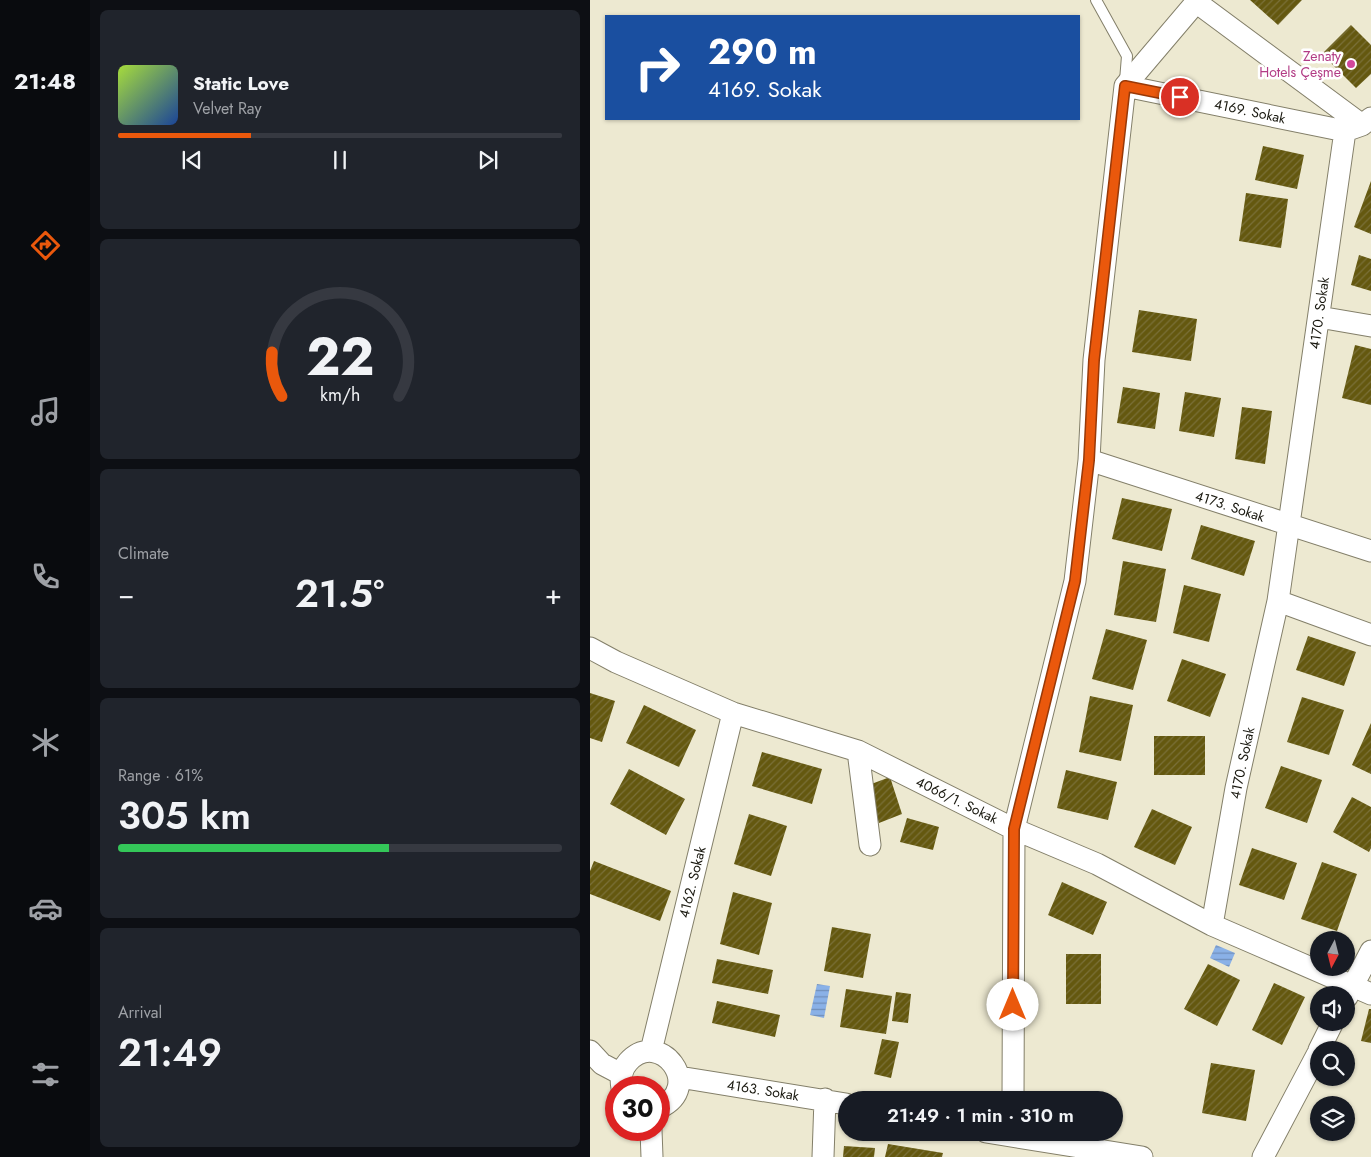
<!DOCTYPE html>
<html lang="en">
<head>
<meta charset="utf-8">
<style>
	body { margin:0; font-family:Jost,sans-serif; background:#20242c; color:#f1f3f6; height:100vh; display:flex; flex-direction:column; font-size:19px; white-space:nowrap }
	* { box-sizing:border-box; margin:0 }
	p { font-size:16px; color:#9ea1a6 }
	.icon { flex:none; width:28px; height:28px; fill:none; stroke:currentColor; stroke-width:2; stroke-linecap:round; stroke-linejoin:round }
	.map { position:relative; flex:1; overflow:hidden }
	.side { display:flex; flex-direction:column; gap:10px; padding:10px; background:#0d0f14; width:500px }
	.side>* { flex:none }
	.banner { position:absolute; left:15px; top:15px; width:475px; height:105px; border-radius:0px; box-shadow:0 1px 4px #0004; background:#1a4fa0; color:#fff; overflow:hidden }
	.needle { width:32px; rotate:187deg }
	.fabs { position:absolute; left:720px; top:931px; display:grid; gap:10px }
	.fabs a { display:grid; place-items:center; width:45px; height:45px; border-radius:50%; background:#171b24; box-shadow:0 1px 4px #0004; font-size:25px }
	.speed { position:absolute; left:15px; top:1076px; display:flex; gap:10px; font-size:25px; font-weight:700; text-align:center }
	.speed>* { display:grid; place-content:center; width:65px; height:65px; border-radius:50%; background:#171b24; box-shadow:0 1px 4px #0004; line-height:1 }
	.speed .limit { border:8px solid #d22; background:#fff; color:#111 }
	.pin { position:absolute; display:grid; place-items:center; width:42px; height:42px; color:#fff; margin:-21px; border:2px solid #fff; border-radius:50%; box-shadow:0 1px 5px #0007 }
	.me { position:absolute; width:55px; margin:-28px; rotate:0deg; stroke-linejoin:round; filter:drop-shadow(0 0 4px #0008) }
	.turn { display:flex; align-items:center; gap:18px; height:105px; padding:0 20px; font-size:22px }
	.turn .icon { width:65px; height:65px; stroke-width:2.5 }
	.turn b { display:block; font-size:35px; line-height:42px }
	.big { font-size:38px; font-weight:600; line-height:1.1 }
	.side .widget { flex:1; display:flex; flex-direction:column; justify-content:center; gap:8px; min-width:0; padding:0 18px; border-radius:8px; background:#20242c }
	.side .dial { align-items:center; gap:0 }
	.dial svg { height:130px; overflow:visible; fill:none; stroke:#363941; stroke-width:7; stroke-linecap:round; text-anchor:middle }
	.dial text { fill:#f1f3f6; stroke:none }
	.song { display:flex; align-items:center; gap:15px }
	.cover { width:60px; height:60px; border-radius:8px; background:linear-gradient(135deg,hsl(80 70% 55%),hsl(220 70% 35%)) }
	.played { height:5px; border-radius:2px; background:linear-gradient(90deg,#ea580c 30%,#363941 30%) }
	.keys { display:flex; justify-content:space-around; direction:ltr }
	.heat { display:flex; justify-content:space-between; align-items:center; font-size:28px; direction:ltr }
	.charge { height:8px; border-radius:4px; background:linear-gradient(90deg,#34c759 61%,#363941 0) }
	.trip { position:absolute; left:248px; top:1091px; width:285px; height:50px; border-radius:25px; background:#171b24; box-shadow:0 1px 4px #0004; font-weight:600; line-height:50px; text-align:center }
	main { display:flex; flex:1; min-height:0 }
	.tab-bar { display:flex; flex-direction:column; width:90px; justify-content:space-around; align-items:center; background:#090b0e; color:#9ea1a6 }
	.tab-bar .icon { width:35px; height:35px }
	.tab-bar .current { color:#ea580c }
	.tab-bar b { font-size:22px; color:#f1f3f6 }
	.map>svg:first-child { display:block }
	.water { fill:url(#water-rules) }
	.building { fill:url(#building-hatch) }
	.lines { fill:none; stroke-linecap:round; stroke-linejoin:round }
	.service-casing { stroke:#837f69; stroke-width:12 }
	.minor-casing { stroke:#837f69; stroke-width:23 }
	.service { stroke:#fff; stroke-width:10 }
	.minor { stroke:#fff; stroke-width:21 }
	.route-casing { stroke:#983908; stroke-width:12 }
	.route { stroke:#ea580c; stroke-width:9 }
	.hotel-dot { fill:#d1479c; stroke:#fff; stroke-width:2 }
	.labels { text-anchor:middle; stroke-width:5; stroke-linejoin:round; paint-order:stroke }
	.hotel-label { font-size:14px; fill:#b23c85; stroke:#fff; text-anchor:end }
	.street-label { font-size:14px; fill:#19180f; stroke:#fff }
</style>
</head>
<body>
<main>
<nav class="tab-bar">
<b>21:48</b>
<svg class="icon current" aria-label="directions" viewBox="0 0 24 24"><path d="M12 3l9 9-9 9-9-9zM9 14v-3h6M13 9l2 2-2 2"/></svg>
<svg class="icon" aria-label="music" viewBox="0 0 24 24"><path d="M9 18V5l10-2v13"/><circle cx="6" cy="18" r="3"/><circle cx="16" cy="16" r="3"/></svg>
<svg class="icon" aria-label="phone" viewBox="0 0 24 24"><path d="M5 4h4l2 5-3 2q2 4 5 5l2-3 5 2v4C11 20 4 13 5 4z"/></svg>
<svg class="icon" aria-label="climate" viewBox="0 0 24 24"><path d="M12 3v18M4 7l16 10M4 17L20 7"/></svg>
<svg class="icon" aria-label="car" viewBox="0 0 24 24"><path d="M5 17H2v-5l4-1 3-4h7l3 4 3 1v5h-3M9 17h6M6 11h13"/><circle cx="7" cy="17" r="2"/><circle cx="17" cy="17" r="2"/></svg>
<svg class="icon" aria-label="filters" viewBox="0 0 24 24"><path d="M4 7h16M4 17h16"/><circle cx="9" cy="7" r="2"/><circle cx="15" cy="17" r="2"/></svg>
</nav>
<section class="side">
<div class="widget">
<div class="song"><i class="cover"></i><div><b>Static Love</b><p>Velvet Ray</p></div></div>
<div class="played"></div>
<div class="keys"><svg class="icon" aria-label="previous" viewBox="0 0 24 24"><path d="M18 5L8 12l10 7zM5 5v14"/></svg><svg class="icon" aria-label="pause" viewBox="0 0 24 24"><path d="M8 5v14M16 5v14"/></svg><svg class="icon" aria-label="next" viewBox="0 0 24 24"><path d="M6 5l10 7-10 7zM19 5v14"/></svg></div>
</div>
<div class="widget dial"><svg viewBox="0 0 100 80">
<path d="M14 69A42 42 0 1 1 86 69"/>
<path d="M14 69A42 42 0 0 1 8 42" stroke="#ea580c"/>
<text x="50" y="56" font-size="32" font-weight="700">22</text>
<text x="50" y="72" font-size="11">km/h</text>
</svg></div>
<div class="widget"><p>Climate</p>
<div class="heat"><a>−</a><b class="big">21.5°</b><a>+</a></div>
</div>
<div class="widget"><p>Range · 61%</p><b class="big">305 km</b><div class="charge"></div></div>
<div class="widget"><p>Arrival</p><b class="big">21:49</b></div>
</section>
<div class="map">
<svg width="781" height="1157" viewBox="0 0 781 1157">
	<defs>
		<pattern id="water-rules" width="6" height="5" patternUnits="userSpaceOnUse" patternTransform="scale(1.25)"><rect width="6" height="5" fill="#8ab1e7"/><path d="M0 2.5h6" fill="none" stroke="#708fba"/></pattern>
		<pattern id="building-hatch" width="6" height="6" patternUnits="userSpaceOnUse" patternTransform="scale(1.25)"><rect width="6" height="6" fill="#64580f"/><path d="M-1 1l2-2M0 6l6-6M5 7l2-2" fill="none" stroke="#7a7039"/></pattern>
	</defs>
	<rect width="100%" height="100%" fill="#ede9d1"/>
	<path class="water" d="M626,945L645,953L639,967L620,958Z
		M227,984L240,986L234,1018L220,1015Z"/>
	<path class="building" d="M660,0H712L688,25Z
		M761,25L781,45V74L766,88L732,54Z
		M673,146L714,155L707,189L665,180Z
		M781,181V234L764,227Z
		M656,193L698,199L691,248L649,241Z
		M769,255L781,259V291L761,285Z
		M549,310L607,319L601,361L542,352Z
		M765,345L781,349V405L752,398Z
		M533,387L570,393L565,429L527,423Z
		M595,392L631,398L624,437L589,431Z
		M652,407L682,411L675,464L645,459Z
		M532,498L582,509L572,551L522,539Z
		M611,525L665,541L654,576L601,559Z
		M533,561L576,569L566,622L524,615Z
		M594,585L631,594L619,642L583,633Z
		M516,629L557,640L543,690L502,679Z
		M718,636L766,652L754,686L706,670Z
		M592,659L636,674L620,717L577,701Z
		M0,693L25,701L12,742L0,738Z
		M500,696L543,705L531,761L489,752Z
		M712,697L754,710L739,755L697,742Z
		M54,705L106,730L89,767L36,743Z
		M781,723V774L762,765Z
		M564,736H615V775H564Z
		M172,752L232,769L222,804L162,786Z
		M691,766L732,780L717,823L675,808Z
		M39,769L95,799L76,835L20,804Z
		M476,770L527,782L518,820L467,808Z
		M300,777L312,814L289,823L276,786Z
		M762,797L781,807V848L779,852L743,832Z
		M562,809L602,827L585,865L544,847Z
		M159,814L197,826L181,876L144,864Z
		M317,818L349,827L343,850L310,842Z
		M662,848L707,863L694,900L649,885Z
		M4,861L81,891L70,921L0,894V871Z
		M732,862L767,874L747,931L711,919Z
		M472,882L517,902L503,935L458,915Z
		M143,892L182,903L169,955L130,944Z
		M242,927L281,934L273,978L234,971Z
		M476,954H511V1004H476Z
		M127,959L183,970L178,994L122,983Z
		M618,964L650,980L627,1026L594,1009Z
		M684,983L715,997L692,1045L662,1030Z
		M256,989L302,996L296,1034L250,1027Z
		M306,992L321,994L318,1023L302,1021Z
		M127,1001L190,1015L185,1037L122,1023Z
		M779,1009H781V1043L771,1041Z
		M292,1039L309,1042L301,1078L284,1074Z
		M621,1063L665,1070L656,1121L612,1113Z
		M298,1144L353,1153L352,1157H295Z
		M254,1146L285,1148L284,1157H253Z"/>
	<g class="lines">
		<defs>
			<path id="service" d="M506,0L537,56L535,81"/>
			<path id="minor" d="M606,2L772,125
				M535,86L755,131
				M535,86L608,0
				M729,317L781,326
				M499,460L781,551
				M688,601L781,635
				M0,648L26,662L143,713L268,751L424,829L507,864L622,925L781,994
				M268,751L280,845
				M622,925L646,788L688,601L755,131L772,125L781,118
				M757,997L781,951
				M729,1050L743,1022
				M0,1051L12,1064L31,1074
				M61,1051L143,713
				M89,1077L256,1104
				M32,1088C30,1078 31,1070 38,1062C69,1027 116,1087 69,1108
				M423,1100L424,829L485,581L499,460L504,360L535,86
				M61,1130L62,1157
				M396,1132L552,1157
				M233,1157L235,1099
				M673,1157L729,1051"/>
		</defs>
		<use href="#service" class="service-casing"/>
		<use href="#minor" class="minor-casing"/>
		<use href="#service" class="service"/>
		<use href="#minor" class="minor"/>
	</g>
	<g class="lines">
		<defs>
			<path id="route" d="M423,1005L424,829L485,581L499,460L504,360L535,86L590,97"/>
		</defs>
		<use href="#route" class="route-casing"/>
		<use href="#route" class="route"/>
	</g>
	<circle class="hotel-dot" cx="761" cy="64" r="5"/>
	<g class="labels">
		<g class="hotel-label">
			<text x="751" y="61">Zenaty<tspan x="751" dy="16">Hotels Çeşme</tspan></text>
		</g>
		<g class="street-label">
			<text transform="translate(660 111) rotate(12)" y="5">4169. Sokak</text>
			<text transform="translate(729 313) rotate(-82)" y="5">4170. Sokak</text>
			<text transform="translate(640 506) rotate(18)" y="5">4173. Sokak</text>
			<text transform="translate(652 763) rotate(-78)" y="5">4170. Sokak</text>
			<text transform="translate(367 800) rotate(26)" y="5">4066/1. Sokak</text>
			<text transform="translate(102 882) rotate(-76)" y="5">4162. Sokak</text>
			<text transform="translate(173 1090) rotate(9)" y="5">4163. Sokak</text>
		</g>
	</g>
</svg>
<div class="fabs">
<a><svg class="needle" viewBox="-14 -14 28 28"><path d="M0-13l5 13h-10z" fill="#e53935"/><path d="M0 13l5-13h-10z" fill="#9ea1a6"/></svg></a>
<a><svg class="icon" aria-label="sound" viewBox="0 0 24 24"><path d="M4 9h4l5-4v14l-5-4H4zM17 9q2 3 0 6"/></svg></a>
<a><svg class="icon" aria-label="search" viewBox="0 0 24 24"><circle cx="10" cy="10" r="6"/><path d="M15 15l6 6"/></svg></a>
<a><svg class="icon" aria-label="layers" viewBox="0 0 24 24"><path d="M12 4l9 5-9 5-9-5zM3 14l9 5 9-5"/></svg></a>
</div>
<div class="speed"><div class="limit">30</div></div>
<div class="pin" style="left:590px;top:97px;background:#d93025"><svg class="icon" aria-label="arrive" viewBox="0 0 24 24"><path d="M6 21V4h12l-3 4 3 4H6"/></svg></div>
<svg class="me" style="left:423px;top:1005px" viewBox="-20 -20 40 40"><circle r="19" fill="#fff"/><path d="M0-13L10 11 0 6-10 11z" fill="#ea580c"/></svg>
<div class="trip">21:49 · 1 min · 310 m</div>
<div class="banner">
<div class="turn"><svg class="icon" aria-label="right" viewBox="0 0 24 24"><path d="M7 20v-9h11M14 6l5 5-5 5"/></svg><div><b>290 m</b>4169. Sokak</div></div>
</div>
</div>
</main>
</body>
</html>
